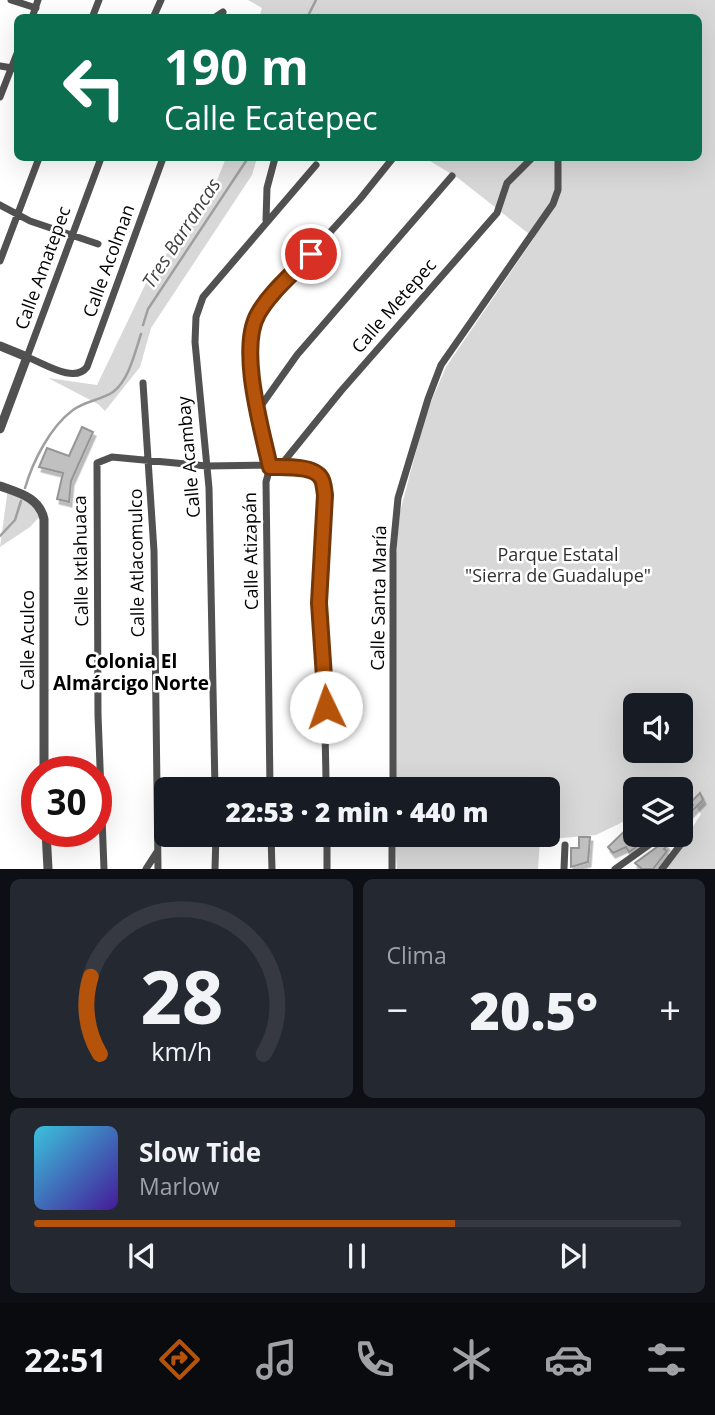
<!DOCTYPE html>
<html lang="es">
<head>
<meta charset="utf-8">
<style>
	body { margin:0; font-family:"Open Sans",sans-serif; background:#242831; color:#f1f3f6; height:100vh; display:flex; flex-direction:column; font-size:26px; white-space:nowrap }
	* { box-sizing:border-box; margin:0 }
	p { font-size:23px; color:#9ea1a6 }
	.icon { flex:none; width:38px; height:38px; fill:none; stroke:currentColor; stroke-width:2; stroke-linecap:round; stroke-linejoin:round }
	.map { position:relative; height:869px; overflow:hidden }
	.details { display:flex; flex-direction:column; gap:10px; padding:10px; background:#0d0f14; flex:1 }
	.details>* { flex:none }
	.guide { position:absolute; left:14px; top:14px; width:688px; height:147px; border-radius:10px; box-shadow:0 7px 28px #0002; background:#0b6e4f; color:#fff; overflow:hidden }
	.fabs { position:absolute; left:623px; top:693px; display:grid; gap:14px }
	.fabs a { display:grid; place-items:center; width:70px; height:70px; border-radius:10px; background:#171b24; box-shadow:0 7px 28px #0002; font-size:35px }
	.speed { position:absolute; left:21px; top:756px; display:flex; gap:14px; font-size:35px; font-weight:700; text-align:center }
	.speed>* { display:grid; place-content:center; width:91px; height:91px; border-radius:50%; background:#171b24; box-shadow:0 7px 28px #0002; line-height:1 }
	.speed .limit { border:10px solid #d22; background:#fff; color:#111 }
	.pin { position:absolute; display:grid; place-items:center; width:60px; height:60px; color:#fff; margin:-30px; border:4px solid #fff; border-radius:50%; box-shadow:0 2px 7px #0007 }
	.me { position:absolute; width:77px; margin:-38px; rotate:357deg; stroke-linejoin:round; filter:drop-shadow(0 0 5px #0008) }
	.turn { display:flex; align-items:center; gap:24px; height:147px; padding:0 35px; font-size:32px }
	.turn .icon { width:91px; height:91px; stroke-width:2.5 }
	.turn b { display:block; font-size:49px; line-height:60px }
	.big { font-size:52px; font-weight:800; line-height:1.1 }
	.details .tile { flex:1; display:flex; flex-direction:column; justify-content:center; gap:10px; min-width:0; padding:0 24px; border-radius:10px; background:#242831 }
	.details .dial { align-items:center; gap:0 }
	.dial svg { height:182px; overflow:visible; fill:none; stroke:#363941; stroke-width:7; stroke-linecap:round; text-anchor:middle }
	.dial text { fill:#f1f3f6; stroke:none }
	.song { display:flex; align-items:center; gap:21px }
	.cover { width:84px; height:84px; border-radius:10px; background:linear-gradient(135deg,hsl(190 70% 55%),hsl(260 70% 35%)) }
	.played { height:7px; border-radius:4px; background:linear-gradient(90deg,#b45309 65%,#363941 65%) }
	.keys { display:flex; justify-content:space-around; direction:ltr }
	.heat { display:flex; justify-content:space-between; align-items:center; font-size:38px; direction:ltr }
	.details .tiles { flex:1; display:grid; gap:10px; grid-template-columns:1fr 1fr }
	.tile:last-child { grid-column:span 2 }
	.trip { position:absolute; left:154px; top:777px; width:406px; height:70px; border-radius:10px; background:#171b24; box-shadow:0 7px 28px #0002; font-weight:800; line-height:70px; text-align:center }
	.tabs { display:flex; height:112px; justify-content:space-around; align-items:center; background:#090b0e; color:#9ea1a6 }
	.tabs .icon { width:49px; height:49px }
	.tabs .selected { color:#b45309 }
	.tabs b { font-size:32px; color:#f1f3f6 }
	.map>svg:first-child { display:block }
	.green { fill:#d8d8d8; fill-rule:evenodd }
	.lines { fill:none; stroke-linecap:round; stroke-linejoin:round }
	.stream { stroke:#9f9f9f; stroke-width:2.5 }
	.building { fill:#c0c0c0; stroke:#959595; stroke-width:2; filter:url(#shadow) }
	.minor { stroke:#515151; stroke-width:7 }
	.tertiary { stroke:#515151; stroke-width:9 }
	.route-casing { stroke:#753606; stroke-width:18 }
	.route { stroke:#b45309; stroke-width:12 }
	.labels { text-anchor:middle; stroke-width:5; stroke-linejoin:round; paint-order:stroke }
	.street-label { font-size:18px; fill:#000; stroke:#fff }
	.park-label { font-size:18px; fill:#2f2f2f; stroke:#fff }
	.water-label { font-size:19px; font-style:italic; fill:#404040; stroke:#fff }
	.neighbourhood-label { font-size:19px; font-weight:bold; fill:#000; stroke:#fff }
</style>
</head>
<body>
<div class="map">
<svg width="715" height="869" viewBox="0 0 715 869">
	<defs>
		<filter id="shadow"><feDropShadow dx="2.5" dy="4.5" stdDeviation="0" flood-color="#0004"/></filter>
	</defs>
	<rect width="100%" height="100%" fill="#fff"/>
	<path class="green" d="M248,0H715V869H666L701,814L690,797L681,803V789H635V816L596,835L540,840L538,869H397L395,835H548V789H394V577L400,512L414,459L427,411L446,367L534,238L458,178L425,158H698V18H259L262,8ZM635,705H681V751H635Z
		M226,158H257L252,175L151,328L140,367L105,411L98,404L48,378L97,385L147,281L213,190Z
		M8,488L44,512L30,527L0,547Z"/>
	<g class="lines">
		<path class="stream" d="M307,18L316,0
			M143,325L148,309L248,158
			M25,488C33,461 50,427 73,410C85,401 101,400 113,392C129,380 135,352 141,334
			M0,536L15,520L21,501"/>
	</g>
	<path class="building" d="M82,427L93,432L71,481L69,502L57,499L63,473L39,467L47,448L69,456Z
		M700,793L703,800L681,822V812L693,805L690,803Z
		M635,821V835H653L629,852L626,847L613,853L608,847Z
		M579,837H590L588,862L571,867V848H579Z
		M664,842L667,846L664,849L667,851L653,869H642L635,863Z"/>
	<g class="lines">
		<path class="minor" d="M11,0L36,8
			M32,18L38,0
			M92,18L99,0
			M153,18L161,0
			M214,18L223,12
			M0,66L18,69
			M0,97L18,51
			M101,158L27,357C44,363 74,384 87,367L163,158
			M0,205L30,221L98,244
			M266,220L267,188L275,158
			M0,261L39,158
			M143,383L154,551L158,869
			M258,410L297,355L452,176
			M281,465L319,474C331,492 324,522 322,542C318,625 326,707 326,789
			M215,789L209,488L195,342L196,317L203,297L316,165
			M270,789L266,482L270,467C262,427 236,345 261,309L360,199L393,158
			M393,789V550L398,498L428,399L441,365L553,204L558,190V158
			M271,835L272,869
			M327,835V869
			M104,869L98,715L97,463L112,457L207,466L281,465L341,391L497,213L507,183L532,158
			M146,869L157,852
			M215,869L216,835
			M392,869V835
			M564,869L565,845
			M615,869L663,835
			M662,869L681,844V834"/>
		<path class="tertiary" d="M0,346L27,357L0,429
			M0,486C19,493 39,497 44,519V772
			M46,831L48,869"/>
	</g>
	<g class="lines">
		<defs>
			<path id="route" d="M311,254C294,273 270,292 258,314C238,349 262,430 270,467C282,467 314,465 321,478C324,482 324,490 325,495L319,603L326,707"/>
		</defs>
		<use href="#route" class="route-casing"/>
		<use href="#route" class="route"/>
	</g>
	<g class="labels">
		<g class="street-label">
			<text transform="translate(109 261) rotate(-70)" y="6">Calle Acolman</text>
			<text transform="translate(43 268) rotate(-70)" y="6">Calle Amatepec</text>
			<text transform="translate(394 306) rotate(-49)" y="6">Calle Metepec</text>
			<text transform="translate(189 457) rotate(-95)" y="6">Calle Acambay</text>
			<text transform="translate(251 551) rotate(-91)" y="6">Calle Atizapán</text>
			<text transform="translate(81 561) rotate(-91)" y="6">Calle Ixtlahuaca</text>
			<text transform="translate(137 563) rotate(-91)" y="6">Calle Atlacomulco</text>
			<text transform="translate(379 598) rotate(-89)" y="6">Calle Santa María</text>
			<text transform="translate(28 640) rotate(-90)" y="6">Calle Aculco</text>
		</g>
		<g class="park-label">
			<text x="558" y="561">Parque Estatal<tspan x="558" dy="21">"Sierra de Guadalupe"</tspan></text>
		</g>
		<g class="water-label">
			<text transform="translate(181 233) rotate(-57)" y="7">Tres Barrancas</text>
		</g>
		<g class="neighbourhood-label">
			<text x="131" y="668">Colonia El<tspan x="131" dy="22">Almárcigo Norte</tspan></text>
		</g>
	</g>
</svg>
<div class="fabs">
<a><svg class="icon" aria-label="sound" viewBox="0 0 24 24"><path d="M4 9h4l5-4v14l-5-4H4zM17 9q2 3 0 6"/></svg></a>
<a><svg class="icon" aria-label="layers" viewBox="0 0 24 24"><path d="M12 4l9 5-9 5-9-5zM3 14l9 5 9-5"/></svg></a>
</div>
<div class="speed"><div class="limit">30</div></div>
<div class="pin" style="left:311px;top:254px;background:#d93025"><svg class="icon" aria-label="arrive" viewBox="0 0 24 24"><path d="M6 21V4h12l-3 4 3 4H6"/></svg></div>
<svg class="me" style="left:326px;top:707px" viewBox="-20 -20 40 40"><circle r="19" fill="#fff"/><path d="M0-13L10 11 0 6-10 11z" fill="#b45309"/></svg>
<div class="trip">22:53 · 2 min · 440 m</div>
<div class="guide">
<div class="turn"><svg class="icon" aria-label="left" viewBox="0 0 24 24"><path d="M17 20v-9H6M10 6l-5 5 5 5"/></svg><div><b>190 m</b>Calle Ecatepec</div></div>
</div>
</div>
<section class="details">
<div class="tiles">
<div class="tile dial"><svg viewBox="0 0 100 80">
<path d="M14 69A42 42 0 1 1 86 69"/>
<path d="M14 69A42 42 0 0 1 10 35" stroke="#b45309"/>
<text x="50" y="56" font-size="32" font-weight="700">28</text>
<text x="50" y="72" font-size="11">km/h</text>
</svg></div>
<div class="tile"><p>Clima</p>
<div class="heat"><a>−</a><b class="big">20.5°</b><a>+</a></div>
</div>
<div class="tile">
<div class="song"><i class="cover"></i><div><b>Slow Tide</b><p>Marlow</p></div></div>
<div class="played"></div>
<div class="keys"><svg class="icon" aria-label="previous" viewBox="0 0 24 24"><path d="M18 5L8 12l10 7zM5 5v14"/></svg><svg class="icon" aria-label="pause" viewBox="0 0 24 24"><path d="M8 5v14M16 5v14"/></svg><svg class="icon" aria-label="next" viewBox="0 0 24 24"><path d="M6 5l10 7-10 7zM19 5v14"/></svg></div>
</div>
</div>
</section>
<nav class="tabs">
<b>22:51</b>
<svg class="icon selected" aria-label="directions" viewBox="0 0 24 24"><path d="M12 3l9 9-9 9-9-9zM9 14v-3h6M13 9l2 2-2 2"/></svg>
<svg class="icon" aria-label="music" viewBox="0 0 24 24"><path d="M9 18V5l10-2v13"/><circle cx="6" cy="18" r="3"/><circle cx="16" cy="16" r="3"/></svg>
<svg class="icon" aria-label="phone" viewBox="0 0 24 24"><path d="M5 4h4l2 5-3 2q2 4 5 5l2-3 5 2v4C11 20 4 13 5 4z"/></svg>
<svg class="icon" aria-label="climate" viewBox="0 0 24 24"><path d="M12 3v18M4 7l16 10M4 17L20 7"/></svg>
<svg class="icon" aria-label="car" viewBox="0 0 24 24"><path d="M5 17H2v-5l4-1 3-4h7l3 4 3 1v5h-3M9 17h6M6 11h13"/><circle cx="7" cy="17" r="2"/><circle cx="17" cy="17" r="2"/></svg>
<svg class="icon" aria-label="filters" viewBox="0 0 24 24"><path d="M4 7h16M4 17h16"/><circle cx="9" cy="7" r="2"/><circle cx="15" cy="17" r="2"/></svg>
</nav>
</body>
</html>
